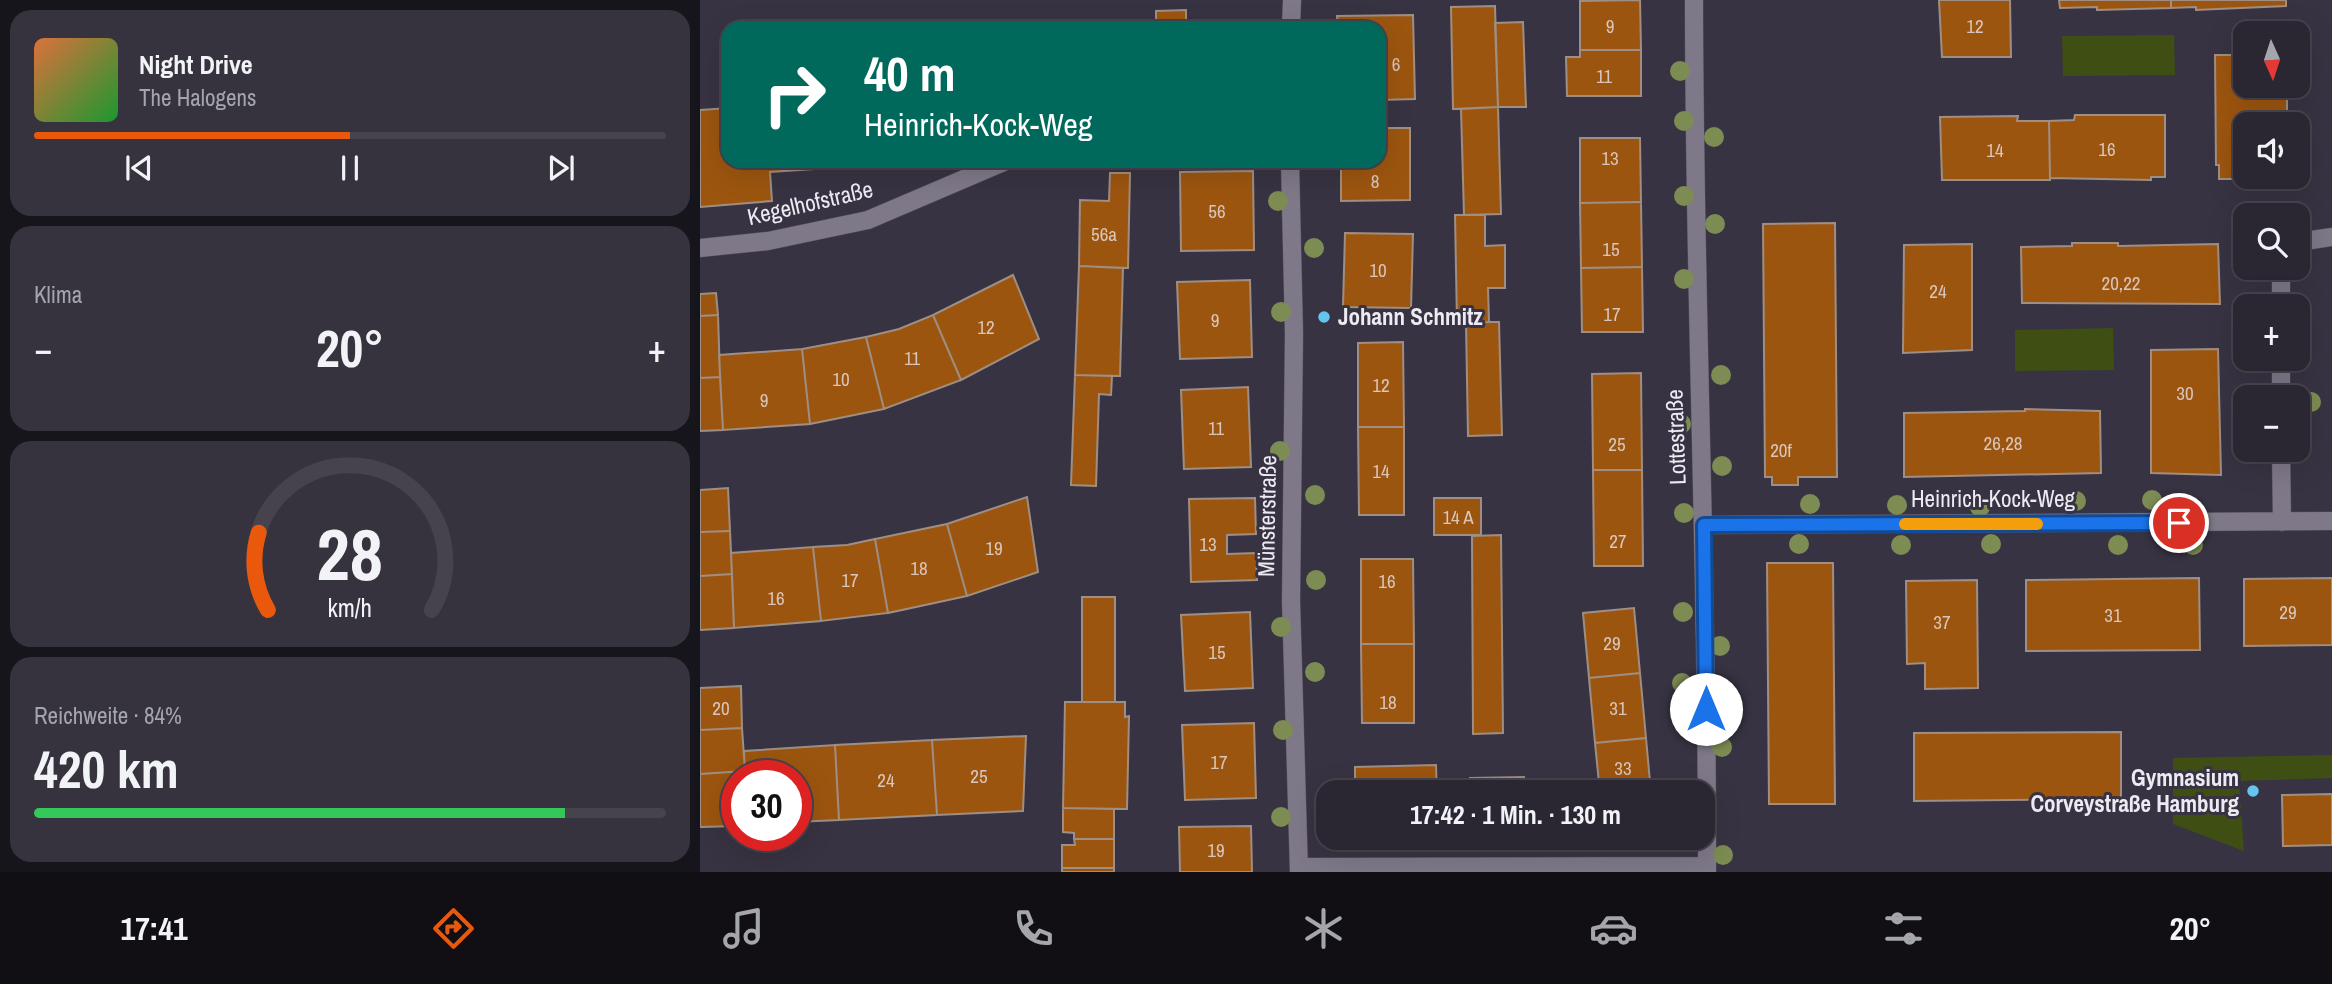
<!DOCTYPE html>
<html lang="de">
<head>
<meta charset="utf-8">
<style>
	body { margin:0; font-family:"Archivo Narrow",sans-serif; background:#36323e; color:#f1f3f6; height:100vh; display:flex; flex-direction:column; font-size:26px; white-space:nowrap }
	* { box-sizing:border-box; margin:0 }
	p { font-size:23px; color:#a5a5ac }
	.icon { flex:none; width:38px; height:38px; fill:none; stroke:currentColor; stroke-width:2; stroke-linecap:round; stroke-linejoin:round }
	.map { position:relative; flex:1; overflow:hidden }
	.sheet { display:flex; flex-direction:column; gap:10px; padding:10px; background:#17151c; width:700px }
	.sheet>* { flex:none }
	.banner { position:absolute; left:21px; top:21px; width:665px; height:147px; border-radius:21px; box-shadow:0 7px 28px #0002,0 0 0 2px #46434d; background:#00695c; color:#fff; overflow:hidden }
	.needle { width:46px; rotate:177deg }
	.fabs { position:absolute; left:1533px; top:21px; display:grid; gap:14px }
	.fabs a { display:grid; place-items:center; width:77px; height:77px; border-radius:14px; background:#2a2632; box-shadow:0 7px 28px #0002,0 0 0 2px #46434d; font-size:35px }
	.speed { position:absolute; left:21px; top:760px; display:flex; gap:14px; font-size:35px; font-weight:700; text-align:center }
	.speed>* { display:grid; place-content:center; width:91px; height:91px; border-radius:50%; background:#2a2632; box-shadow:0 7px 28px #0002,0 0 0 2px #46434d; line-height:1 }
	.speed .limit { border:10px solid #d22; background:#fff; color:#111 }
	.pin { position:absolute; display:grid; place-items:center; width:60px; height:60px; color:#fff; margin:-30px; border:4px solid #fff; border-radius:50%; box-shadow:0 2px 7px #0007 }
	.me { position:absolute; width:77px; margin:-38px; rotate:0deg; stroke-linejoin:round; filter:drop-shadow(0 0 5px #0008) }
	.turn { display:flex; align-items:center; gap:24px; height:147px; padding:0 28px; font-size:32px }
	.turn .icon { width:91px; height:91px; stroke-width:2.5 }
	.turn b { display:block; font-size:49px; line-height:60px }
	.big { font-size:52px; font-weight:700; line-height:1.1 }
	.sheet .widget { flex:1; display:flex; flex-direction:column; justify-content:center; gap:10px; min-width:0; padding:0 24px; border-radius:21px; background:#36323e }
	.sheet .dial { align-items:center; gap:0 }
	.dial svg { height:182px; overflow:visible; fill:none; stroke:#46434d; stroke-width:7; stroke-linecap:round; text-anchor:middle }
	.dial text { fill:#f1f3f6; stroke:none }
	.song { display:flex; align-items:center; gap:21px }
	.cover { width:84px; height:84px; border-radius:10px; background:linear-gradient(135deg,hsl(20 70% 55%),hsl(130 70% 35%)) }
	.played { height:7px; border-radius:4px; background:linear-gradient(90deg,#ea580c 50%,#46434d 50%) }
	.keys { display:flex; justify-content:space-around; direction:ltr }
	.heat { display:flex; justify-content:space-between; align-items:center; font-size:38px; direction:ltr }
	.charge { height:10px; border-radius:5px; background:linear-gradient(90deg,#34c759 84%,#46434d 0) }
	.trip { position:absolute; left:616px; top:780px; width:399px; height:70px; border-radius:21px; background:#2a2632; box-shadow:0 7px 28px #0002,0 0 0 2px #46434d; font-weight:700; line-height:70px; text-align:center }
	.menu { display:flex; height:112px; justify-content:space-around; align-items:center; background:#110f14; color:#a5a5ac }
	.menu .icon { width:49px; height:49px }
	.menu .on { color:#ea580c }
	.menu b { font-size:32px; color:#f1f3f6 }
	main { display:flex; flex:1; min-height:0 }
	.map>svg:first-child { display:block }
	.green { fill:#3f4e13 }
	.building { fill:#9c550f; stroke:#9e8e83; stroke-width:2 }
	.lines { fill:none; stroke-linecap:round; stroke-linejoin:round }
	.minor-casing { stroke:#55515d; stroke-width:19 }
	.minor { stroke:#7e7888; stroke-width:18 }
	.tree { fill:#7d8c52 }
	.route-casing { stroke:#114b97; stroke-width:18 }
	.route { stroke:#1a73e8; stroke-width:12 }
	.slow { stroke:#f59e0b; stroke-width:12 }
	.poi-dot { fill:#64c5ee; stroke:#383342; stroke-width:2.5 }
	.labels { text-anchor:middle; stroke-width:6; stroke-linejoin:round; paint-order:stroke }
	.number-label { font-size:19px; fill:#d9c5ba }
	.street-label { font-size:23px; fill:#edeaf3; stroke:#383342 }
	.poi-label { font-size:23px; font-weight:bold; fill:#edeaf3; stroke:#383342; text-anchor:start }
</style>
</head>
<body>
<main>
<section class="sheet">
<div class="widget">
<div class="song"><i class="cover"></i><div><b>Night Drive</b><p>The Halogens</p></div></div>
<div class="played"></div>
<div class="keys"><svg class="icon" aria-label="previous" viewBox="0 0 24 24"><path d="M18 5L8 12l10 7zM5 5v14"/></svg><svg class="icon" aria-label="pause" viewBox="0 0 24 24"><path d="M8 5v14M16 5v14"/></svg><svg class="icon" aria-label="next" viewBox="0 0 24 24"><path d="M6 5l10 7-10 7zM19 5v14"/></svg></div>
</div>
<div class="widget"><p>Klima</p>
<div class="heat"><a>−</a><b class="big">20°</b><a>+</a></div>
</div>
<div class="widget dial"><svg viewBox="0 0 100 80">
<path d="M14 69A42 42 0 1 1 86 69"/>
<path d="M14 69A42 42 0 0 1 10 35" stroke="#ea580c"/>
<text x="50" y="56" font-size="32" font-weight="700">28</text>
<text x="50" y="72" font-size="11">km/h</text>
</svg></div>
<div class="widget"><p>Reichweite · 84%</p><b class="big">420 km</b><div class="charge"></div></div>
</section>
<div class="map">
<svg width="1632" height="872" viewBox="0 0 1632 872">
	<rect width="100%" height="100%" fill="#383342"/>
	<path class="green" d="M1474,35L1475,75L1363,76L1362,36Z
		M1413,328L1414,370L1315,371V330Z
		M1632,755V778L1539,781L1544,851L1473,824V758Z"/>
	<path class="building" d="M940,0L941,50H880V1Z
		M1239,0H1310L1311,57H1242Z
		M1359,0H1471V8L1397,10V7L1360,8Z
		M1471,0H1586V6L1496,10V7L1471,8Z
		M795,6L798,107L753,109L751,7Z
		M486,10V28H456V11Z
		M713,15L715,99L679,100V28H638L637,16Z
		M823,22L826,107H798L795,23Z
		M880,50H941V96H867L866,57H880Z
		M1536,53H1545V86H1587V124H1545V177L1587,179H1519V165H1516L1515,55H1536Z
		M798,107L801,214L764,215L761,109Z
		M28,108V161H143V167L70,172L72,201L0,207V110Z
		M1375,115H1465V177H1451V180L1350,178L1349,121L1374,120Z
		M1318,116L1317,121H1349L1350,180H1242L1240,117Z
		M679,128H710V200L641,201V161H679Z
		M880,138H940L941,202L880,203Z
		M143,161H191L177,165L143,167Z
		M553,171L554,250L481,251L480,172Z
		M410,173H430L428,268L379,266L380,200L409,201Z
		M941,202L942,267L881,268L880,203Z
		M755,215H785V246L805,245V288H788L789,322L757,323Z
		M1135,223L1137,477H1098V485H1072V477H1065L1063,224Z
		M645,233L713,234L711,308L643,307Z
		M1372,243H1418V246L1518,244L1520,304L1322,303L1321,247L1372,246Z
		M1272,244V350L1203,353L1204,245Z
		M379,266L423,268L420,376L375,375Z
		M942,267L943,332H882L881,268Z
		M313,275L339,339L261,380L233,315Z
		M550,280L552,357L480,359L477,282Z
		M16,293L18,315L0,316V294Z
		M18,315L20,377L0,378V316Z
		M233,315L261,380L184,409L166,337L199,329Z
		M789,322H799L802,435L768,436L766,323Z
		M166,337L184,409L110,424L102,349Z
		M703,342L704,427H658V343Z
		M102,349L110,424L23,430L19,355Z
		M1518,349L1521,475L1451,473V350Z
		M941,373L942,470H893L892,374Z
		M375,375L412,376L411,395L399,394L396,486L371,485Z
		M20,377L23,430L0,431V378Z
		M548,387L551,467L484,469L481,390Z
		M1325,409L1400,411L1401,473L1204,477V413L1325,411Z
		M658,427H704V515H659Z
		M893,470H942L943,566H894Z
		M28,488L30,531L0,532V490Z
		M327,497L338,572L267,596L247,524Z
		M555,498L556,534L527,535V554L556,553L557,580L491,582L489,499Z
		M734,498H781V535H734Z
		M247,524L267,596L188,613L175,539Z
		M30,531L32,574L0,576V532Z
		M801,535L803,733L773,734L772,536Z
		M175,539L188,613L121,621L113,547L147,545Z
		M113,547L121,621L34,628L31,553Z
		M661,559H713L714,644H661Z
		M1067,563H1133L1135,804H1069Z
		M32,574L34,628L0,630V576Z
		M1499,578L1500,650L1326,651V580Z
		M1632,578V645L1544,646V579Z
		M1277,580L1278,688L1225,689V663L1207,664L1206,581Z
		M382,597H415V702H382Z
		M934,608L940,673L889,678L883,613Z
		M550,612L553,688L485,691L481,615Z
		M661,644H714V723H662Z
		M940,673L946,738L895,743L889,678Z
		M41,686L42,728L0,730V688Z
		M365,702H425V717L429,716L427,809L363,808Z
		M554,723L556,798L485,800L482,725Z
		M42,728L45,771L0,774V730Z
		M1421,732V799L1214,801V733Z
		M326,736L323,811L237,815L232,740Z
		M946,738L951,793H900L895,743Z
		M232,740L237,815L139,820L135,745Z
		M135,745L139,820L96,822V775H45L44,751Z
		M736,765L737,793H655V767Z
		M45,771V775H37V826L0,827V774Z
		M824,777V793H771L770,778Z
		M1632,794V845L1583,846L1582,795Z
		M363,808L414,809V839H374V833L363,832Z
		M551,826L552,872H480L479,827Z
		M374,839H414V868H362V845H375Z
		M362,868H414V872H362Z"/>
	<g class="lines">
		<defs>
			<path id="minor" d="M994,0C994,291 1008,581 1007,872
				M591,28L592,0
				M590,161L594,334L591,601L599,872
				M1598,242L1632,237
				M0,248L68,241L168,220L306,161
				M1581,268V306
				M1581,397V359
				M1581,450L1582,522
				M1004,525L1632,521
				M599,867L1007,866"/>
		</defs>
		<use href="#minor" class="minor-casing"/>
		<use href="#minor" class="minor"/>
	</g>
	<g class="tree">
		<circle cx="980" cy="71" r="10"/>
		<circle cx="984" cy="121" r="10"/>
		<circle cx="1014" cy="137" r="10"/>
		<circle cx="984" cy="196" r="10"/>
		<circle cx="578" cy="201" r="10"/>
		<circle cx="1015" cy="224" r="10"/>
		<circle cx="614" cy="248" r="10"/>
		<circle cx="984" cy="279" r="10"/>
		<circle cx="581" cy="312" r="10"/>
		<circle cx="1021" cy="375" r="10"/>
		<circle cx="1611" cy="402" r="10"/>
		<circle cx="981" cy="424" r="10"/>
		<circle cx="580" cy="451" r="10"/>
		<circle cx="1022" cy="466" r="10"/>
		<circle cx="615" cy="495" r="10"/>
		<circle cx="1452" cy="500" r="10"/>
		<circle cx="1376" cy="501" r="10"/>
		<circle cx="1110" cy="504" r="10"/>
		<circle cx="1197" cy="505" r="10"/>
		<circle cx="1280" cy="507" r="10"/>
		<circle cx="984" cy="513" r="10"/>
		<circle cx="1099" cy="544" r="10"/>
		<circle cx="1291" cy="544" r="10"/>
		<circle cx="1201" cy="545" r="10"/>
		<circle cx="1418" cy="545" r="10"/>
		<circle cx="1493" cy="545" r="10"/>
		<circle cx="616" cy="580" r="10"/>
		<circle cx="983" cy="612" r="10"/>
		<circle cx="581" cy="627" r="10"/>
		<circle cx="1020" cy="646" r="10"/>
		<circle cx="615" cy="672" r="10"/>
		<circle cx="982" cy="683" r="10"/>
		<circle cx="583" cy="730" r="10"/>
		<circle cx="1022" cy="747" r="10"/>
		<circle cx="581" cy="817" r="10"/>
		<circle cx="1023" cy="855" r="10"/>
	</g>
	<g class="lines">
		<defs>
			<path id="route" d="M1006,709L1004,525L1479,523"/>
		</defs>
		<use href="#route" class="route-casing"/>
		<use href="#route" class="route"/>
		<path class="slow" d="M1205,524H1337"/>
	</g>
	<g class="poi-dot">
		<circle cx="624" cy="317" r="7"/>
		<circle cx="1553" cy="791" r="7"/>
	</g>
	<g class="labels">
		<g class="number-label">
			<text x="910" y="33">9</text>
			<text x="1275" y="33">12</text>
			<text x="696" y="71">6</text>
			<text x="904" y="83">11</text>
			<text x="1407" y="156">16</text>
			<text x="1295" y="157">14</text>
			<text x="910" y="165">13</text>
			<text x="675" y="188">8</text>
			<text x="517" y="218">56</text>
			<text x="404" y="241">56a</text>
			<text x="911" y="256">15</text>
			<text x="678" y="277">10</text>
			<text x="1421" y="290">20,22</text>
			<text x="1238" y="298">24</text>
			<text x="912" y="321">17</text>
			<text x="515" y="327">9</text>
			<text x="286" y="334">12</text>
			<text x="212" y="365">11</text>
			<text x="141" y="386">10</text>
			<text x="681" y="392">12</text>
			<text x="1485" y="400">30</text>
			<text x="64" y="407">9</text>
			<text x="516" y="435">11</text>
			<text x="1303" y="450">26,28</text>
			<text x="917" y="451">25</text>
			<text x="1081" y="457">20f</text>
			<text x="681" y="478">14</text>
			<text x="758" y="524">14 A</text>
			<text x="918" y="548">27</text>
			<text x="508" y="551">13</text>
			<text x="294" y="555">19</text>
			<text x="219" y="575">18</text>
			<text x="150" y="587">17</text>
			<text x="687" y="588">16</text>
			<text x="76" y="605">16</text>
			<text x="1588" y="619">29</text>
			<text x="1413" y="622">31</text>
			<text x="1242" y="629">37</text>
			<text x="912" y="650">29</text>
			<text x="517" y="659">15</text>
			<text x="688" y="709">18</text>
			<text x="21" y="715">20</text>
			<text x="918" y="715">31</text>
			<text x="519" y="769">17</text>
			<text x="923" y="775">33</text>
			<text x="279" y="783">25</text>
			<text x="186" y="787">24</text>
			<text x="516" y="857">19</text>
		</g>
		<g class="street-label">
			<text transform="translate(110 203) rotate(-13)" y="8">Kegelhofstraße</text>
			<text transform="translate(976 437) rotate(-92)" y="8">Lottestraße</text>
			<text x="1293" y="507">Heinrich-Kock-Weg</text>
			<text transform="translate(567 516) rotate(-89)" y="8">Münsterstraße</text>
		</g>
		<g class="poi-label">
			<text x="638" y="325">Johann Schmitz</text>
			<text x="1539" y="786" text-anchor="end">Gymnasium<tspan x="1539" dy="26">Corveystraße Hamburg</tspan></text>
		</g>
	</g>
</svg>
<div class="fabs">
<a><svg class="needle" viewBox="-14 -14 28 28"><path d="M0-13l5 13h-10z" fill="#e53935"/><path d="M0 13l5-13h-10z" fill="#a5a5ac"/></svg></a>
<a><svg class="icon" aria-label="sound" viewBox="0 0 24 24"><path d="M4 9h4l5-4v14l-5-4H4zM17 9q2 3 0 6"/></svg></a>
<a><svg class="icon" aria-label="search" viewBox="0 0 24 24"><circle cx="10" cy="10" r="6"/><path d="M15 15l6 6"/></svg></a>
<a>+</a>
<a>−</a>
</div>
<div class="speed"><div class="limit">30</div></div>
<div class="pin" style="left:1479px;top:523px;background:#d93025"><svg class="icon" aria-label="arrive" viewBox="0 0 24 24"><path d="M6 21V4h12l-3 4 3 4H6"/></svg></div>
<svg class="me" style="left:1006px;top:709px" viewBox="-20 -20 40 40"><circle r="19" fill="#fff"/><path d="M0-13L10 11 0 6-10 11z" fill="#1a73e8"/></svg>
<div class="trip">17:42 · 1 Min. · 130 m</div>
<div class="banner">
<div class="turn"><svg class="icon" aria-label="right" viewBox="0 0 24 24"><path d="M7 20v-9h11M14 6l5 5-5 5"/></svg><div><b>40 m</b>Heinrich-Kock-Weg</div></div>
</div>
</div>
</main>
<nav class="menu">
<b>17:41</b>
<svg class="icon on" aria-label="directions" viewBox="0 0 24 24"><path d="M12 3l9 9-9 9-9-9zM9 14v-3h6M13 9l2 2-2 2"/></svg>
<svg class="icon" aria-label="music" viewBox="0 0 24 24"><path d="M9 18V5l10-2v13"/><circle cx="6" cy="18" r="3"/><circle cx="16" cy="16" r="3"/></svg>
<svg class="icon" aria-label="phone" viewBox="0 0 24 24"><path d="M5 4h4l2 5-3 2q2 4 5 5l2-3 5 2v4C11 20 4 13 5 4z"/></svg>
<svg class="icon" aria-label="climate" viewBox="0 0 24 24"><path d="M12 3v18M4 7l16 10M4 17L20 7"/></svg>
<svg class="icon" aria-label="car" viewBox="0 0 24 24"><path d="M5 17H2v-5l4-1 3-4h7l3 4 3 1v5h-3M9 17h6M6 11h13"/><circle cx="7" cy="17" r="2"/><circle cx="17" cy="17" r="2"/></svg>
<svg class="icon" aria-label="filters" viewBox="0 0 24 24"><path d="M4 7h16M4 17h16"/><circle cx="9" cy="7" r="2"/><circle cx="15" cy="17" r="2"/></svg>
<b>20°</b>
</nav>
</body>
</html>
